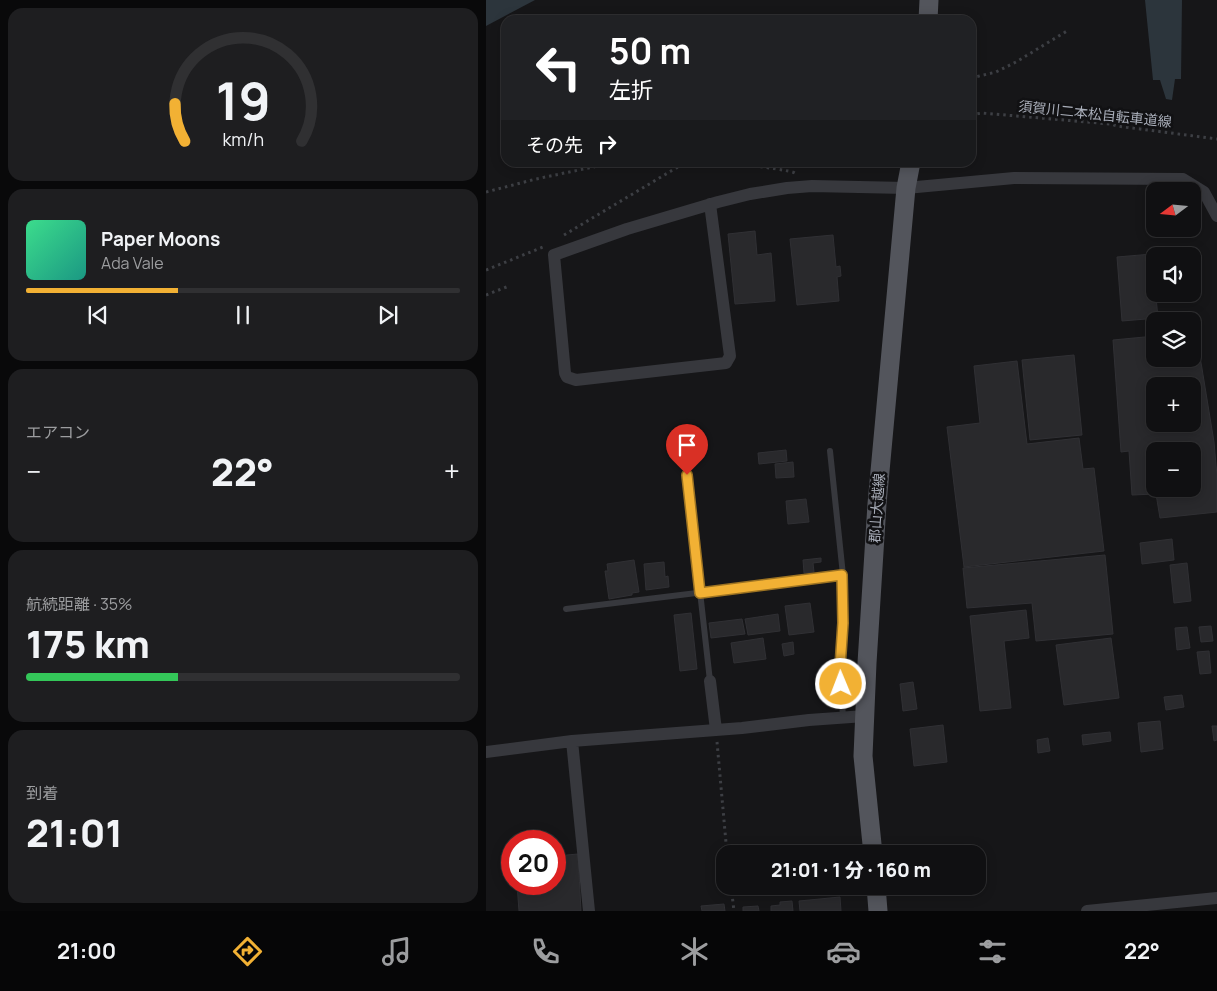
<!DOCTYPE html>
<html lang="ja">
<head>
<meta charset="utf-8">
<style>
	body { margin:0; font-family:Manrope,"Noto Sans JP",sans-serif; background:#1e1e20; color:#f1f3f6; height:100vh; display:flex; flex-direction:column; font-size:19px; white-space:nowrap }
	* { box-sizing:border-box; margin:0 }
	p { font-size:16px; color:#9c9d9f }
	.icon { flex:none; width:28px; height:28px; fill:none; stroke:currentColor; stroke-width:2; stroke-linecap:round; stroke-linejoin:round }
	.map { position:relative; flex:1; overflow:hidden }
	.details { display:flex; flex-direction:column; gap:8px; padding:8px; background:#09090a; width:486px }
	.details>* { flex:none }
	.guide { position:absolute; left:15px; top:15px; width:475px; height:152px; border-radius:15px; box-shadow:0 2px 12px #0003,0 0 0 1px #303032; background:#202124; color:#fff; overflow:hidden }
	.needle { width:32px; rotate:254deg }
	.fabs { position:absolute; left:660px; top:182px; display:grid; gap:10px }
	.fabs a { display:grid; place-items:center; width:55px; height:55px; border-radius:10px; background:#101012; box-shadow:0 2px 12px #0003,0 0 0 1px #303032; font-size:25px }
	.speed { position:absolute; left:15px; top:830px; display:flex; gap:10px; font-size:25px; font-weight:700; text-align:center }
	.speed>* { display:grid; place-content:center; width:65px; height:65px; border-radius:50%; background:#101012; box-shadow:0 2px 12px #0003,0 0 0 1px #303032; line-height:1 }
	.speed .limit { border:8px solid #d22; background:#fff; color:#111 }
	.pin { position:absolute; display:grid; place-items:center; width:42px; height:42px; color:#fff; margin:-51px -21px; border-radius:50% 50% 50% 0; rotate:-45deg; box-shadow:0 0 5px #0007 }
	.pin .icon { rotate:45deg }
	.me { position:absolute; width:55px; margin:-28px; rotate:359deg; stroke-linejoin:round; filter:drop-shadow(0 0 4px #0008) }
	.turn { display:flex; align-items:center; gap:18px; height:105px; padding:0 25px; font-size:22px }
	.turn .icon { width:65px; height:65px; stroke-width:2.5 }
	.turn b { display:block; font-size:35px; line-height:42px }
	.then { display:flex; align-items:center; height:48px; padding:0 25px; background:#0003; gap:10px; font-size:19px }
	.big { font-size:38px; font-weight:800; line-height:1.1 }
	.details .card { flex:1; display:flex; flex-direction:column; justify-content:center; gap:8px; min-width:0; padding:0 18px; border-radius:15px; background:#1e1e20 }
	.details .dial { align-items:center; gap:0 }
	.dial svg { height:130px; overflow:visible; fill:none; stroke:#303032; stroke-width:7; stroke-linecap:round; text-anchor:middle }
	.dial text { fill:#f1f3f6; stroke:none }
	.song { display:flex; align-items:center; gap:15px }
	.cover { width:60px; height:60px; border-radius:8px; background:linear-gradient(135deg,hsl(150 70% 55%),hsl(170 70% 35%)) }
	.played { height:5px; border-radius:2px; background:linear-gradient(90deg,#f2b134 35%,#303032 35%) }
	.keys { display:flex; justify-content:space-around; direction:ltr }
	.heat { display:flex; justify-content:space-between; align-items:center; font-size:28px; direction:ltr }
	.charge { height:8px; border-radius:4px; background:linear-gradient(90deg,#34c759 35%,#303032 0) }
	.trip { position:absolute; left:230px; top:845px; width:270px; height:50px; border-radius:15px; background:#101012; box-shadow:0 2px 12px #0003,0 0 0 1px #303032; font-weight:800; line-height:50px; text-align:center }
	.tabs { display:flex; height:80px; justify-content:space-around; align-items:center; background:#060607; color:#9c9d9f }
	.tabs .icon { width:35px; height:35px }
	.tabs .current { color:#f2b134 }
	.tabs b { font-size:22px; color:#f1f3f6 }
	main { display:flex; flex:1; min-height:0 }
	.map>svg:first-child { display:block }
	.water { fill:#2c353c }
	.building { fill:#29292c; stroke:#303034; fill-rule:evenodd }
	.lines { fill:none; stroke-linecap:round; stroke-linejoin:round }
	.path { stroke:#3d3f44; stroke-width:3; stroke-dasharray:2.5 4; stroke-linecap:butt }
	.service { stroke:#37383d; stroke-width:6 }
	.minor { stroke:#37383d; stroke-width:12 }
	.primary { stroke:#53555c; stroke-width:19 }
	.route-casing { stroke:#9d7322; stroke-width:12 }
	.route { stroke:#f2b134; stroke-width:9 }
	.labels { text-anchor:middle; stroke-width:5; stroke-linejoin:round; paint-order:stroke }
	.street-label { font-size:14px; fill:#a8adb8; stroke:#111113 }
</style>
</head>
<body>
<main>
<section class="details">
<div class="card dial"><svg viewBox="0 0 100 80">
<path d="M14 69A42 42 0 1 1 86 69"/>
<path d="M14 69A42 42 0 0 1 8 46" stroke="#f2b134"/>
<text x="50" y="56" font-size="32" font-weight="700">19</text>
<text x="50" y="72" font-size="11">km/h</text>
</svg></div>
<div class="card">
<div class="song"><i class="cover"></i><div><b>Paper Moons</b><p>Ada Vale</p></div></div>
<div class="played"></div>
<div class="keys"><svg class="icon" aria-label="previous" viewBox="0 0 24 24"><path d="M18 5L8 12l10 7zM5 5v14"/></svg><svg class="icon" aria-label="pause" viewBox="0 0 24 24"><path d="M8 5v14M16 5v14"/></svg><svg class="icon" aria-label="next" viewBox="0 0 24 24"><path d="M6 5l10 7-10 7zM19 5v14"/></svg></div>
</div>
<div class="card"><p>エアコン</p>
<div class="heat"><a>−</a><b class="big">22°</b><a>+</a></div>
</div>
<div class="card"><p>航続距離 · 35%</p><b class="big">175 km</b><div class="charge"></div></div>
<div class="card"><p>到着</p><b class="big">21:01</b></div>
</section>
<div class="map">
<svg width="731" height="911" viewBox="0 0 731 911">
	<rect width="100%" height="100%" fill="#161618"/>
	<path class="water" d="M0,0H49L0,26Z
		M659,0H696L695,79H689L686,100L680,99L674,80H667Z"/>
	<path class="building" d="M269,231L271,255L285,253L289,301L249,304L242,234Z
		M347,235L350,267L354,266L355,276L351,277L353,301L311,305L304,239Z
		M666,254L672,318L636,321L631,257Z
		M706,332H710L728,442L731,476V512L674,518L670,494L646,495L643,451L635,452L627,340L669,336V359H706ZM669,386H706V424H669ZM669,451H706V489H669Z
		M588,355L596,435L544,440L536,360Z
		M531,361L541,444L593,438L597,469L608,468L618,551L478,567L461,427L494,423L488,366Z
		M300,450L301,461L273,464L272,453Z
		M307,462L308,477L290,478L289,464Z
		M320,499L323,522L302,524L300,501Z
		M686,539L688,560L656,564L654,543Z
		M619,555L627,634L550,641L546,603L481,608L477,568Z
		M335,558V562L327,563L328,572L318,573L317,560Z
		M148,560L153,592L146,593V595L123,599L119,571H122L121,564Z
		M178,562L179,577L182,576L183,587L160,590L158,564Z
		M701,563L705,601L688,603L684,565Z
		M324,603L328,632L303,635L299,606Z
		M540,610L543,638L518,641L525,708L494,711L484,616Z
		M205,613L211,669L194,671L188,615Z
		M292,614L294,631L262,635L259,619Z
		M256,619L259,634L225,638L223,623Z
		M725,626L727,641L715,642L713,627Z
		M701,627L704,648L691,650L689,628Z
		M277,638L280,659L248,663L245,643Z
		M625,638L633,698L578,705L570,645Z
		M307,642L308,654L298,656L296,644Z
		M723,651L725,673L714,674L711,652Z
		M427,682L431,709L417,711L414,684Z
		M696,695L698,707L680,710L678,697Z
		M674,721L677,749L655,752L652,723Z
		M457,725L461,762L428,766L424,729Z
		M726,726H731V740L728,741Z
		M624,732L625,741L597,745L596,735Z
		M562,738L564,751L552,753L551,740Z
		M92,854L95,911H33L31,884H69V882H71L70,856Z
		M354,897L355,911H314L313,901Z
		M306,901L307,911H285V906L294,905V902Z
		M238,904L239,911H216L215,906Z
		M272,906L273,911H257V907Z"/>
	<g class="lines">
		<path class="path" d="M485,78L510,72L530,62L581,31
			M485,115L496,113L624,124L631,126L731,139
			M242,162C252,164 305,170 309,173
			M0,192L50,179L131,162
			M78,235L190,168L208,162
			M0,270L57,247
			M0,295L23,286
			M231,742L241,854
			M245,886L248,911"/>
		<path class="service" d="M344,451L357,575V623L354,667L357,718
			M201,475L224,681
			M80,609L357,575"/>
		<path class="minor" d="M224,204L244,356L240,363L90,380L81,377L79,373L68,255L141,229L232,202L264,194L301,188L326,186L420,188L528,178L697,179L718,192L731,216
			M224,681L230,730
			M86,741L256,728L323,720L379,716
			M0,752L86,741L103,911
			M601,911L731,898"/>
		<path class="primary" d="M442,20L443,0
			M387,854L377,756L381,663L391,504L420,188L425,162
			M390,886L392,911"/>
	</g>
	<g class="lines">
		<defs>
			<path id="route" d="M201,475L214,593L356,575L357,623L354,667L355,684"/>
		</defs>
		<use href="#route" class="route-casing"/>
		<use href="#route" class="route"/>
	</g>
	<g class="labels">
		<g class="street-label">
			<text transform="translate(609 114) rotate(6)" y="5">須賀川二本松自転車道線</text>
			<text transform="translate(391 508) rotate(-86)" y="5">郡山大越線</text>
		</g>
	</g>
</svg>
<div class="fabs">
<a><svg class="needle" viewBox="-14 -14 28 28"><path d="M0-13l5 13h-10z" fill="#e53935"/><path d="M0 13l5-13h-10z" fill="#9c9d9f"/></svg></a>
<a><svg class="icon" aria-label="sound" viewBox="0 0 24 24"><path d="M4 9h4l5-4v14l-5-4H4zM17 9q2 3 0 6"/></svg></a>
<a><svg class="icon" aria-label="layers" viewBox="0 0 24 24"><path d="M12 4l9 5-9 5-9-5zM3 14l9 5 9-5"/></svg></a>
<a>+</a>
<a>−</a>
</div>
<div class="speed"><div class="limit">20</div></div>
<div class="pin" style="left:201px;top:475px;background:#d93025"><svg class="icon" aria-label="arrive" viewBox="0 0 24 24"><path d="M6 21V4h12l-3 4 3 4H6"/></svg></div>
<svg class="me" style="left:355px;top:684px" viewBox="-20 -20 40 40"><circle r="17" fill="#f2b134" stroke="#fff" stroke-width="3"/><path d="M0-11L8 9 0 5-8 9z" fill="#fff"/></svg>
<div class="trip">21:01 · 1 分 · 160 m</div>
<div class="guide">
<div class="turn"><svg class="icon" aria-label="left" viewBox="0 0 24 24"><path d="M17 20v-9H6M10 6l-5 5 5 5"/></svg><div><b>50 m</b>左折</div></div>
<div class="then">その先<svg class="icon" aria-label="right" viewBox="0 0 24 24"><path d="M7 20v-9h11M14 6l5 5-5 5"/></svg></div>
</div>
</div>
</main>
<nav class="tabs">
<b>21:00</b>
<svg class="icon current" aria-label="directions" viewBox="0 0 24 24"><path d="M12 3l9 9-9 9-9-9zM9 14v-3h6M13 9l2 2-2 2"/></svg>
<svg class="icon" aria-label="music" viewBox="0 0 24 24"><path d="M9 18V5l10-2v13"/><circle cx="6" cy="18" r="3"/><circle cx="16" cy="16" r="3"/></svg>
<svg class="icon" aria-label="phone" viewBox="0 0 24 24"><path d="M5 4h4l2 5-3 2q2 4 5 5l2-3 5 2v4C11 20 4 13 5 4z"/></svg>
<svg class="icon" aria-label="climate" viewBox="0 0 24 24"><path d="M12 3v18M4 7l16 10M4 17L20 7"/></svg>
<svg class="icon" aria-label="car" viewBox="0 0 24 24"><path d="M5 17H2v-5l4-1 3-4h7l3 4 3 1v5h-3M9 17h6M6 11h13"/><circle cx="7" cy="17" r="2"/><circle cx="17" cy="17" r="2"/></svg>
<svg class="icon" aria-label="filters" viewBox="0 0 24 24"><path d="M4 7h16M4 17h16"/><circle cx="9" cy="7" r="2"/><circle cx="15" cy="17" r="2"/></svg>
<b>22°</b>
</nav>
</body>
</html>
